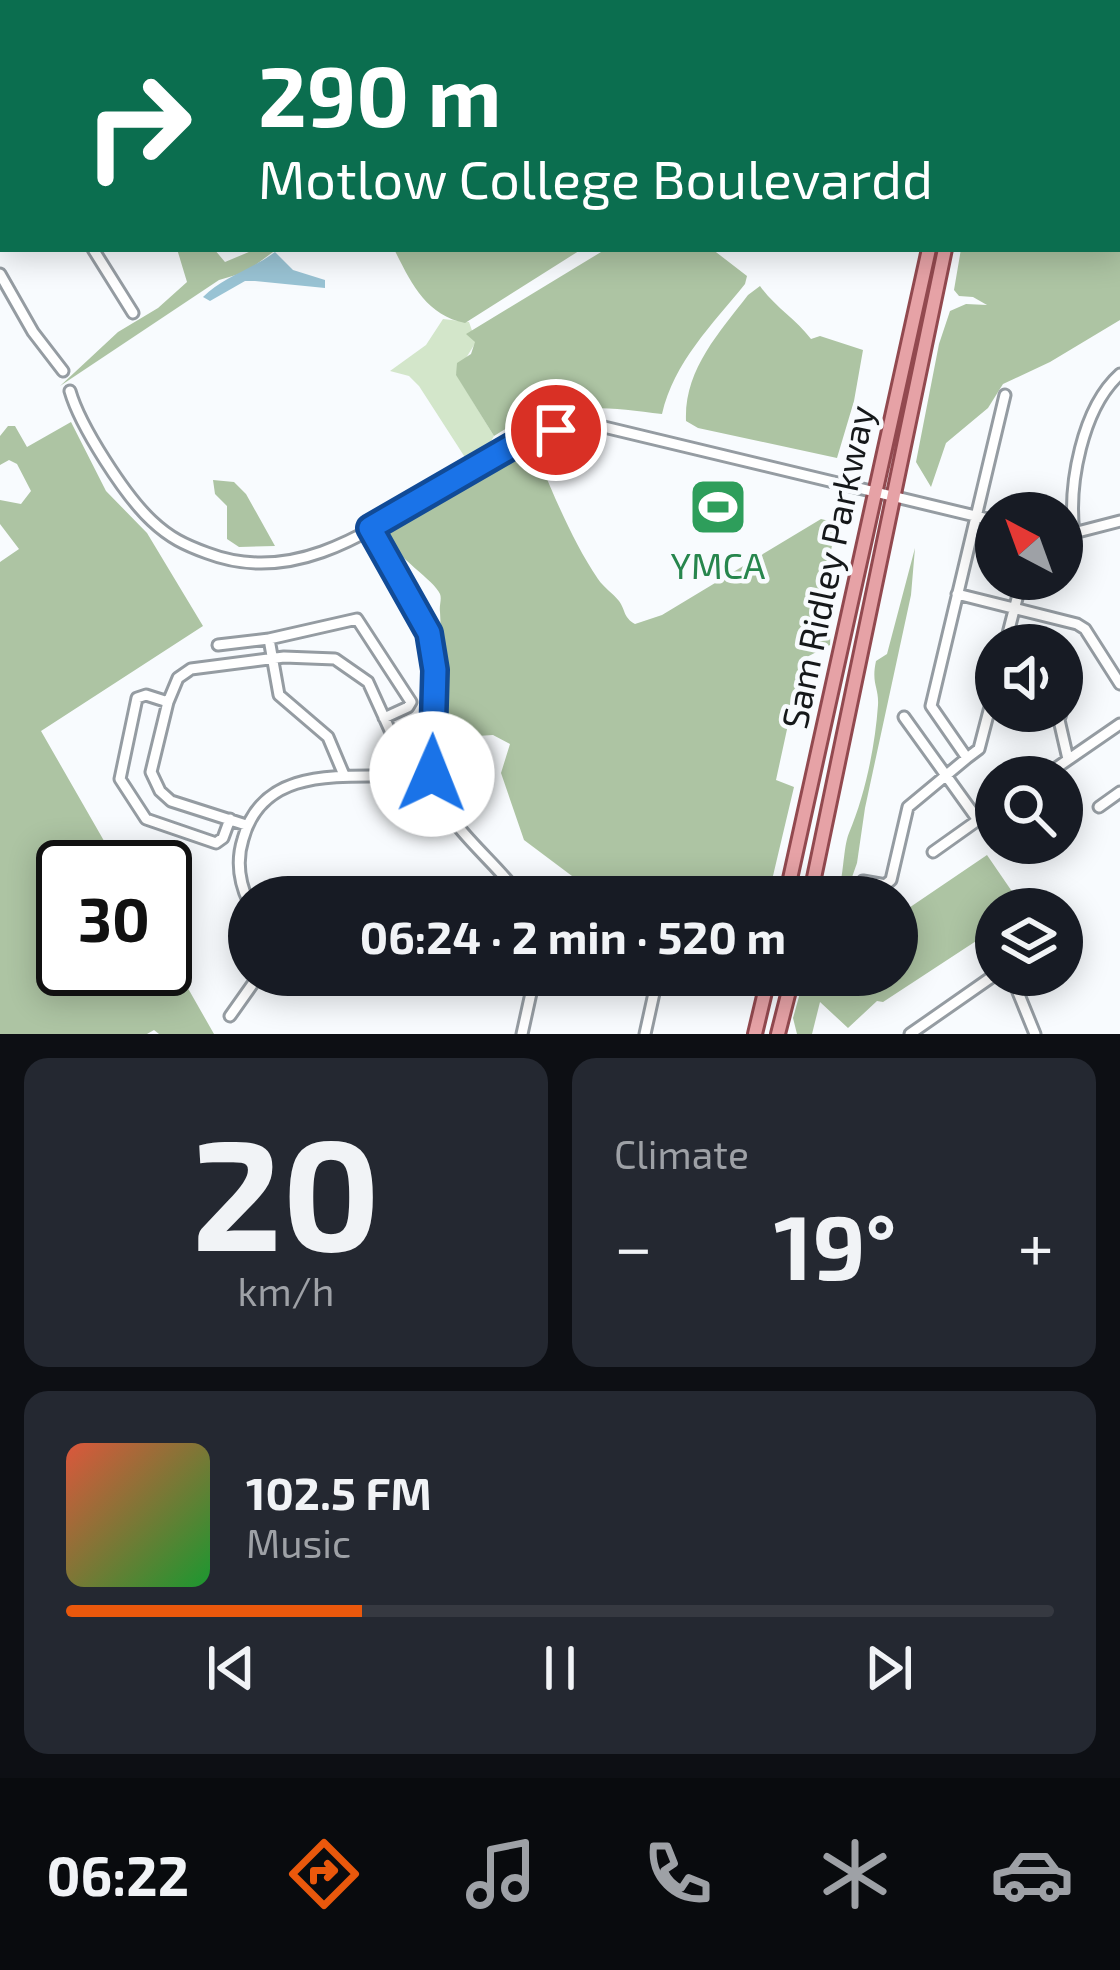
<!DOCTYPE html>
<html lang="en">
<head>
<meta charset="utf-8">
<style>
	body { margin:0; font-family:"Exo 2",sans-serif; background:#242831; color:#f1f3f6; height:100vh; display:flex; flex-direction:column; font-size:45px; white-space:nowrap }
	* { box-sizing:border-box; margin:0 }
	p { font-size:39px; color:#9ea1a6 }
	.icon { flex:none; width:66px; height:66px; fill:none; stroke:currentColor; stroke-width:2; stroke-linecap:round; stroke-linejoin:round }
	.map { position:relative; height:1034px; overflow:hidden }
	.sheet { display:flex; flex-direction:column; gap:24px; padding:24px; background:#0d0f14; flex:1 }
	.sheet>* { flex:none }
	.guide { position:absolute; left:0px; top:0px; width:1122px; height:252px; box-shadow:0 6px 30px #0003; background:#0b6e4f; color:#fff; overflow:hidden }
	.needle { width:78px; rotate:319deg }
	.fabs { position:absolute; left:975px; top:492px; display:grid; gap:24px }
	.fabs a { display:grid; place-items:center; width:108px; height:108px; border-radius:50%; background:#171b24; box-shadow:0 6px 30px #0003; font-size:60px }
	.speed { position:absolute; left:36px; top:840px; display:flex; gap:24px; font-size:60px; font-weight:700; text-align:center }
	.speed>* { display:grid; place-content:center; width:156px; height:156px; border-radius:50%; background:#171b24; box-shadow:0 6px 30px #0003; line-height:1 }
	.speed .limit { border:6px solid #111; border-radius:18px; background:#fff; color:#111 }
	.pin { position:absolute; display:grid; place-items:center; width:102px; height:102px; color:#fff; margin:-51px; border:6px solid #fff; border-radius:50%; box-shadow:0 3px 12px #0007 }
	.me { position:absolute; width:132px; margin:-66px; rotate:1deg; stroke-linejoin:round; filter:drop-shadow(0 0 9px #0008) }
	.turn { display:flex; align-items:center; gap:42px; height:252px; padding:0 60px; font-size:54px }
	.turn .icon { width:156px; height:156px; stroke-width:2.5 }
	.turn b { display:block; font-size:84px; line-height:102px }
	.big { font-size:90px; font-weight:700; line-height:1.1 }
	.sheet .card { flex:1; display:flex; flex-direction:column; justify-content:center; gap:18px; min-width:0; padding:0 42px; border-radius:24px; background:#242831 }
	.sheet .dial { align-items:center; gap:0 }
	.dial b { font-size:156px; line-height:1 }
	.song { display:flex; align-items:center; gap:36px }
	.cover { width:144px; height:144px; border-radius:18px; background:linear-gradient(135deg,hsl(10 70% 55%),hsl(130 70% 35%)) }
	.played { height:12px; border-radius:6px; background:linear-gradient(90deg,#ea580c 30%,#363941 30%) }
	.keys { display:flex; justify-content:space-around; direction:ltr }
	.heat { display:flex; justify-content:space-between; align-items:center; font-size:66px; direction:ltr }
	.sheet .tiles { flex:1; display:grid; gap:24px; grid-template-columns:1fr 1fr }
	.card:last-child { grid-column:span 2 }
	.trip { position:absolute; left:228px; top:876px; width:690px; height:120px; border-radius:60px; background:#171b24; box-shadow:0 6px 30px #0003; font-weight:700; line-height:120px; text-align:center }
	.dock { display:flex; height:192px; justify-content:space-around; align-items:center; background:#090b0e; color:#9ea1a6 }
	.dock .icon { width:84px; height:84px }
	.dock .selected { color:#ea580c }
	.dock b { font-size:54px; color:#f1f3f6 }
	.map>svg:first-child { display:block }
	.green { fill:#d3e6ca }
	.forest { fill:#adc4a3 }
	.water { fill:#99c3d4 }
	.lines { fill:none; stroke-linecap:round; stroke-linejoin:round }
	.minor-casing { stroke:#959ca2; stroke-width:15 }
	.major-casing { stroke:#92494f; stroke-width:18 }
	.minor { stroke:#fff; stroke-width:9 }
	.major { stroke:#e6a2a6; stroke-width:12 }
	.rail-casing { stroke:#7b7e81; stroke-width:8 }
	.rail { stroke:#f8fbfe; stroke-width:3; stroke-dasharray:9; stroke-linecap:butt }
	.route-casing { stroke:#114b97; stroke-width:30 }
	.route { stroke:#1a73e8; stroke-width:21 }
	.labels { text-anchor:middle; stroke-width:9; stroke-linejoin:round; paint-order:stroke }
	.leisure-label { font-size:36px; fill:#27864d; stroke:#f8fbfe }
	.street-label { font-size:36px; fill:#15181a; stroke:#f8fbfe }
</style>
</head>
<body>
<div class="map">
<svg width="1120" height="1034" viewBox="0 0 1120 1034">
	<rect width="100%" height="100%" fill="#f8fbfe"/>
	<path class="green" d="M443,319L469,322L476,342L456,374L494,436L484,453L468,462L419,386L409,376L390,371L426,345Z"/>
	<path class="forest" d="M1120,25V320L1050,362L1003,384L988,408L946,443L931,487L916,462L939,344L950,311L966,304L987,305L973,297L959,296L954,290L961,249H1119Z
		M177,249H214L225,262L256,249H277L246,272L219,280L60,386L118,332L158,308L187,282Z
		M394,249H582L465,323C426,315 411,283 394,249Z
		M606,249H712L747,276L745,284C712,325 674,362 662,414C600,406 549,400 494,436L456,375L457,363L471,354L475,342L466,334Z
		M760,286C775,307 796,319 811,339L820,336L863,350L854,401L837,458L698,428L686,421C684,370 719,333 748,295Z
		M71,422L106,491L147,533L203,626L41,731L119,867H63V969H165V948L214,1034H159L154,1030L147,1034H0V562L19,549L0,524V500L21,504L31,491L17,464L9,460L0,465V436L8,426H15L27,447Z
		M537,446L545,448L548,456L541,465C557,503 575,545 598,579C604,588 613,593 619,601C626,611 623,617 635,624L662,615L821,519L837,523L816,618C829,624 831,630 830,645L803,659L799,674L776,780L794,787L768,897H600L524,840L501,773L510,744L493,735L461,737C431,705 443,652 440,612C439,605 442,599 440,594C435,581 396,557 383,533Z
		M213,480L234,482L246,494L275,546L239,547L227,539V506L215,494Z
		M915,548L911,595L865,808L857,863L845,897H837C844,877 843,847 849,833C865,795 875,747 878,705C879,687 871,684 876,661L887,654Z
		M987,855L1024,909H996V928L883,1002L877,1001L848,1028L820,1002L812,1034H797L793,1018L805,975H897V916Z"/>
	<path class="water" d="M275,252L293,270L325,280V288L255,281H245L210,301L203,297C223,277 251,270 275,252Z"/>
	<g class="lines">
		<defs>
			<path id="minor" d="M230,0L232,3
				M345,0L346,3
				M364,0L365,3
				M451,0L453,3
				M0,96L3,101
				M93,249L133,313
				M0,274L33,332L63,371
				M70,391C80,426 125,496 152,521C170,538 185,545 207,553C322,597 417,487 515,445C545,432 572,429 604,427L996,521
				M370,528C396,571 434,617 435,669C437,707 421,752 435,789C453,832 494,860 521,897
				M1074,533C1068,485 1082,408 1120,374
				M1062,536L1120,521
				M957,594L1077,624L1085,629L1120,684
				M218,645L269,639
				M1005,645L1022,579
				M996,684L979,749L967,758L931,706L1005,395
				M168,702L146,695L137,698L120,779L146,819L216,843L223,838L230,819
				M904,717L978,820L933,852
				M1068,759L1059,720L1070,686
				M344,775L328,737L279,695L269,639L357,619L411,702L408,707L384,718
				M1043,777L1120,724
				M1099,807L1120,792
				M246,825L171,801L160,791L151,772L168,702L178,678L191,669L284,657L335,659L368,682L398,748
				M858,897L863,881L886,885
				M871,897L891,880L908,807L967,758
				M249,903C239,882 236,861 243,839C266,754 368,783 432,774
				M1011,975L1035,1034
				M230,1016L259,975
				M522,1034L535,975
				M645,1034L658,975
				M910,1034L996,974"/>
			<path id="major" d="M982,3L983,0
				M995,3L996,0
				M786,897L929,249
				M810,897L945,249
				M755,1034L769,975
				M778,1034L793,975"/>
		</defs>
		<use href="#minor" class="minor-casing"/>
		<use href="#major" class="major-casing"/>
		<use href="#minor" class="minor"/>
		<use href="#major" class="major"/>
		<defs>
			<path id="rail" d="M1046,0L1059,3
				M1119,17L1120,18"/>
		</defs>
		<use href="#rail" class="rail-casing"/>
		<use href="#rail" class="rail"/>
	</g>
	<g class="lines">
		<defs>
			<path id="route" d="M432,774L435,670L429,633L370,528L512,446L556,430"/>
		</defs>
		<use href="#route" class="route-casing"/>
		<use href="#route" class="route"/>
	</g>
	<defs>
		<symbol id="stadium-square" viewBox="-11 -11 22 22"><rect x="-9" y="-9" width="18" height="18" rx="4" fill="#2e9e5b" stroke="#f8fbfe"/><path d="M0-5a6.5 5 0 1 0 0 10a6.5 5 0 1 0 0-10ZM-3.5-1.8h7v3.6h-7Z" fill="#fff"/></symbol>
	</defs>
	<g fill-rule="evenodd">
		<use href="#stadium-square" x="685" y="474" width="66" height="66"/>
	</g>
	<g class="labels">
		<g class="leisure-label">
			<text x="718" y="579">YMCA</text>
		</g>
		<g class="street-label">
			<text transform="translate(828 567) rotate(-78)" y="13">Sam Ridley Parkway</text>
		</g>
	</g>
</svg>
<div class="fabs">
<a><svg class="needle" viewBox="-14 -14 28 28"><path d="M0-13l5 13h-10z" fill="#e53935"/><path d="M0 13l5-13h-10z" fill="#9ea1a6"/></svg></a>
<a><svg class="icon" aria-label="sound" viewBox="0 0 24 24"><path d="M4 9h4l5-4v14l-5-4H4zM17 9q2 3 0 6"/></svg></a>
<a><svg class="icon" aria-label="search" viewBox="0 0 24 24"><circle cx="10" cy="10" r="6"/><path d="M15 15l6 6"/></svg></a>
<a><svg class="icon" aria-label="layers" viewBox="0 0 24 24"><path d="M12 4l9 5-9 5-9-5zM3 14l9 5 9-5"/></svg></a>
</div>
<div class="speed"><div class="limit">30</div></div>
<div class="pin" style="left:556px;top:430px;background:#d93025"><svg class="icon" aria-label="arrive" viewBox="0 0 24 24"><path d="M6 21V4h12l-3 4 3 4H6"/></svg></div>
<svg class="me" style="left:432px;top:774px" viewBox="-20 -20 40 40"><circle r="19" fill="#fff"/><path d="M0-13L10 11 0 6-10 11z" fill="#1a73e8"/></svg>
<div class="trip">06:24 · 2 min · 520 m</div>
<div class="guide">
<div class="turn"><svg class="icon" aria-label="right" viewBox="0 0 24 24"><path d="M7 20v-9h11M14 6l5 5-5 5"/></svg><div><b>290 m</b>Motlow College Boulevardd</div></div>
</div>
</div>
<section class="sheet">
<div class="tiles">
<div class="card dial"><b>20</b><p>km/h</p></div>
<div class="card"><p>Climate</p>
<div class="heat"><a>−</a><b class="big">19°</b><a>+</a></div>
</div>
<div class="card">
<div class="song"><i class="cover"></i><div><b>102.5 FM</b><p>Music</p></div></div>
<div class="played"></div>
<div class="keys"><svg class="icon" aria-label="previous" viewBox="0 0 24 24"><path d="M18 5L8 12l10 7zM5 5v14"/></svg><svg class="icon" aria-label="pause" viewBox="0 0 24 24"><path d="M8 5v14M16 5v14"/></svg><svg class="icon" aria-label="next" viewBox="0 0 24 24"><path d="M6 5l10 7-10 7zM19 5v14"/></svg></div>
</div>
</div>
</section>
<nav class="dock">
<b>06:22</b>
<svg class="icon selected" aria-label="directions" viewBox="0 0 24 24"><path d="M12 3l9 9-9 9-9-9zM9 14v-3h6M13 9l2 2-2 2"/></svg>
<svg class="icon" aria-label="music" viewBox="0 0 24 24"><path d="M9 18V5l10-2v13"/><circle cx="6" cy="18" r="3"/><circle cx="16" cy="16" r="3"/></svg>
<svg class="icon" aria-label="phone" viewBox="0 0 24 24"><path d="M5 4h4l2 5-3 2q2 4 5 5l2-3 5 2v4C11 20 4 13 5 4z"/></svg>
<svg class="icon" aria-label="climate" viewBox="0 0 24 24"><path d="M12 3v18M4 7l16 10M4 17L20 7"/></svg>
<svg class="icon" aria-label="car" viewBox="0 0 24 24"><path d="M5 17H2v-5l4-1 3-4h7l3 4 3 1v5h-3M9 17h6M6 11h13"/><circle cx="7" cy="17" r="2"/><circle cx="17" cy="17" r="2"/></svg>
</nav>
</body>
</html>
